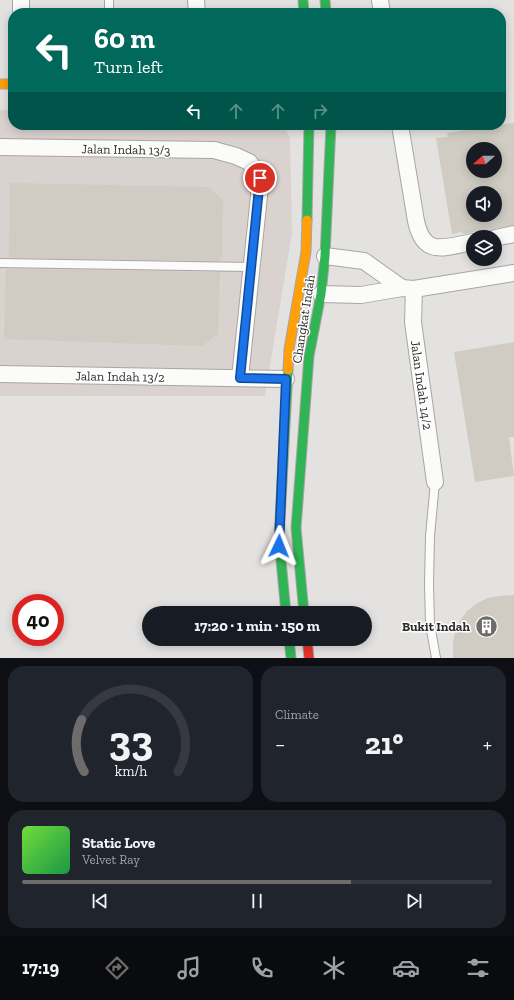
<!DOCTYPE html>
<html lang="en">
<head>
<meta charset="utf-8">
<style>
	body { margin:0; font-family:"Zilla Slab",serif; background:#20242c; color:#f1f3f6; height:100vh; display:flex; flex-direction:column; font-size:15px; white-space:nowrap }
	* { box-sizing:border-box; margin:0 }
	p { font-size:13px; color:#9ea1a6 }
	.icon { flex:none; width:22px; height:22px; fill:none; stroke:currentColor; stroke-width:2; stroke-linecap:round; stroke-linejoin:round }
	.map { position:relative; height:658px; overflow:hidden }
	.sheet { display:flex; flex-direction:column; gap:8px; padding:8px; background:#0d0f14; flex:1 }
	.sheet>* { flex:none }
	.hud { position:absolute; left:8px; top:8px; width:498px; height:122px; border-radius:16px; box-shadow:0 2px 10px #0003; background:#00695c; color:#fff; overflow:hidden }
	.needle { width:26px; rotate:249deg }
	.fabs { position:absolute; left:466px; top:142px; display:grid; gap:8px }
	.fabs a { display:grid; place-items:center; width:36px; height:36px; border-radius:50%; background:#171b24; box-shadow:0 2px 10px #0003; font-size:20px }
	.speed { position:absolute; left:12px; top:594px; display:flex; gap:8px; font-size:20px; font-weight:700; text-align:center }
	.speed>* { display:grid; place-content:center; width:52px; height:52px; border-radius:50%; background:#171b24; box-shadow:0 2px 10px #0003; line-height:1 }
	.speed .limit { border:6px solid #d22; background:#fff; color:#111 }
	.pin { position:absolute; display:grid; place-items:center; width:34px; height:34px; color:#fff; margin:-17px; border:2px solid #fff; border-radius:50%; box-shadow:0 1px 4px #0007 }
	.me { position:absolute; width:44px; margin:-22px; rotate:2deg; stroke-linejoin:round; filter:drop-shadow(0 0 3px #0008) }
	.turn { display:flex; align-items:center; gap:14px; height:84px; padding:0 20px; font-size:18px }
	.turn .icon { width:52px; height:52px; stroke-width:2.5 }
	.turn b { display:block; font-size:28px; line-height:34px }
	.lanes { display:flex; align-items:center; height:38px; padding:0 20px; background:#0003; justify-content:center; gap:20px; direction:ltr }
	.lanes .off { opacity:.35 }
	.big { font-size:30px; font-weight:700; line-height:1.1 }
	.sheet .widget { flex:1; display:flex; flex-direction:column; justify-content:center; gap:6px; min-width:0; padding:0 14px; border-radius:16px; background:#20242c }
	.sheet .dial { align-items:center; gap:0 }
	.dial svg { height:104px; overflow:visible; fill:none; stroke:#363941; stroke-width:7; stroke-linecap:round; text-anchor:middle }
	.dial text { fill:#f1f3f6; stroke:none }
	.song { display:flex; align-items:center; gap:12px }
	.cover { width:48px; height:48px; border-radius:6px; background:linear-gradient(135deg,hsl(100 70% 55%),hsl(140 70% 35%)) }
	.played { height:4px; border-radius:2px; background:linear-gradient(90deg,#6d6c6a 70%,#363941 70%) }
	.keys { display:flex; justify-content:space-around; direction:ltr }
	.heat { display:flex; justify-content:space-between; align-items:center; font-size:22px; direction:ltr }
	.sheet .tiles { flex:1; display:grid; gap:8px; grid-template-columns:1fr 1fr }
	.widget:last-child { grid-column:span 2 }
	.trip { position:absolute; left:142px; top:606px; width:230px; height:40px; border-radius:20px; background:#171b24; box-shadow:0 2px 10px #0003; font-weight:700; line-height:40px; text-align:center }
	.tab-bar { display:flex; height:64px; justify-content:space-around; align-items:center; background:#090b0e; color:#9ea1a6 }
	.tab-bar .icon { width:28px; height:28px }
	.tab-bar .current { color:#6d6c6a }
	.tab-bar b { font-size:18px; color:#f1f3f6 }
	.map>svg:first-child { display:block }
	.built { fill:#dad2ce }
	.building { fill:#d0ccc3; fill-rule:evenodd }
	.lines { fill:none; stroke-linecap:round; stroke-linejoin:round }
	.lane-casing { stroke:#a8a6a5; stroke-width:10 }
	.street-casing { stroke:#a8a6a5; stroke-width:18 }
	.fast-casing { stroke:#a8a6a5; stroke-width:11 }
	.slow-casing { stroke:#a8a6a5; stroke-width:11 }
	.jam-casing { stroke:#a8a6a5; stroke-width:11 }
	.lane { stroke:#fbfbfa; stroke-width:8 }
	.street { stroke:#fbfbfa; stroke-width:16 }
	.fast { stroke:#30b455; stroke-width:9 }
	.slow { stroke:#ff9f0a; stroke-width:9 }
	.jam { stroke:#e5322d; stroke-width:9 }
	.route-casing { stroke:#114b97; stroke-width:10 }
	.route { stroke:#1a73e8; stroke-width:7 }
	.labels { text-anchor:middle; stroke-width:3; stroke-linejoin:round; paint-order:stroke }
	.street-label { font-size:13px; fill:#2d2c2a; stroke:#fff }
	.poi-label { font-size:13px; font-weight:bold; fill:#2d2c2a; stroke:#fff; text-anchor:end }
</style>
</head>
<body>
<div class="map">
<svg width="514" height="658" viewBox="0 0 514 658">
	<rect width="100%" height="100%" fill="#e4e2e0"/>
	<path class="built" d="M0,110H13V125H282L290,137L292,233L265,396H0Z"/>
	<path class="building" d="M514,123V225L463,234L462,232L452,234L436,138L448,137L447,133ZM473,149H495V171H473ZM473,193H495V215H473Z
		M10,183L208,187L223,200L222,258H220V261L9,258Z
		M6,269L220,272L218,334L202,346L4,339Z
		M514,342V437H509L514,476L475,482L454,352Z
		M514,595V658H453V643L455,632L460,621L467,611L476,604L487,598L499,596Z"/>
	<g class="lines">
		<defs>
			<path id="lane" d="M109,0V13
				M0,263L251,267
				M435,482L430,536L429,584L430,624L436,658"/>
			<path id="street" d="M21,0V13
				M196,0L197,13
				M380,0L382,13
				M400,125L416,221C424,258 444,247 473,242
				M0,147L214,150L236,156L249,162L261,177L240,378
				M495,238L514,234
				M325,256L364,261L402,288
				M414,289L413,322L435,482
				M321,294L361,295L402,288L414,289L514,273
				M0,374L286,379"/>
			<path id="fast" d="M303,0L304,13
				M325,0L326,13
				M307,220L309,125
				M286,613L279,539L288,370
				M304,613L296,528L309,356L321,294L325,256L331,125
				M289,639L291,658"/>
			<path id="slow" d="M0,84H13
				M288,370L289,349L306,252L307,220"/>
			<path id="jam" d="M307,639L309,658"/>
		</defs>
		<use href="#lane" class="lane-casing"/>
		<use href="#street" class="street-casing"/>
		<use href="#fast" class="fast-casing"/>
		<use href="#slow" class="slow-casing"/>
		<use href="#jam" class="jam-casing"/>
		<use href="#lane" class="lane"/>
		<use href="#street" class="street"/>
		<use href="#fast" class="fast"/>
		<use href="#slow" class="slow"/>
		<use href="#jam" class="jam"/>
	</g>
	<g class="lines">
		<defs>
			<path id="route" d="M260,178L240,378L286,379L279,546"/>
		</defs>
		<use href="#route" class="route-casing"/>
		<use href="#route" class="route"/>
	</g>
	<defs>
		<symbol id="building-disc" viewBox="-11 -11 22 22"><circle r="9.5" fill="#6d6c6a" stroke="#fff"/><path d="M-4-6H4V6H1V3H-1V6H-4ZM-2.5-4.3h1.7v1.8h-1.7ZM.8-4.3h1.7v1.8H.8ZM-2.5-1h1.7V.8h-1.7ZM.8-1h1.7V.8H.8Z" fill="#fff"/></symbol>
	</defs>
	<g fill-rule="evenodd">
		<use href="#building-disc" x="474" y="614" width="25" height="25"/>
	</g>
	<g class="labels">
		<g class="street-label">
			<text transform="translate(126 149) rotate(1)" y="5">Jalan Indah 13/3</text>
			<text transform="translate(303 319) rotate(-81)" y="5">Changkat Indah</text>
			<text transform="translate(120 376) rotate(1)" y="5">Jalan Indah 13/2</text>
			<text transform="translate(422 385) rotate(82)" y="5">Jalan Indah 14/2</text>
		</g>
		<g class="poi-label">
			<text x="470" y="631">Bukit Indah</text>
		</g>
	</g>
</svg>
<div class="fabs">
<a><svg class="needle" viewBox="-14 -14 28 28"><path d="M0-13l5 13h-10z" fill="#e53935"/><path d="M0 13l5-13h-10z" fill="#9ea1a6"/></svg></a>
<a><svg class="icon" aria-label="sound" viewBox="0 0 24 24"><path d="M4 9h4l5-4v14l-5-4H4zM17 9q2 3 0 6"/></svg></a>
<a><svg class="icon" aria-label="layers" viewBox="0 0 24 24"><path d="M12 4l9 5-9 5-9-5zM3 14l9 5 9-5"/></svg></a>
</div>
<div class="speed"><div class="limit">40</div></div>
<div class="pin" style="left:260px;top:178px;background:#d93025"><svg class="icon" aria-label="arrive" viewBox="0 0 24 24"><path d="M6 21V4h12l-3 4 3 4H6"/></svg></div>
<svg class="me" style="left:279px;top:546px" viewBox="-20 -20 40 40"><path d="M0-17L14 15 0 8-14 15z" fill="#1a73e8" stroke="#fff" stroke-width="4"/></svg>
<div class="trip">17:20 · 1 min · 150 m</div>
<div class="hud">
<div class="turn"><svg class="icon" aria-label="left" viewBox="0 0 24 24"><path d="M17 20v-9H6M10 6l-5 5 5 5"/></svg><div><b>60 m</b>Turn left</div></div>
<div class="lanes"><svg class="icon" aria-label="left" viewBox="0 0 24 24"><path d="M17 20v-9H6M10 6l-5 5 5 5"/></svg><svg class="icon off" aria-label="ahead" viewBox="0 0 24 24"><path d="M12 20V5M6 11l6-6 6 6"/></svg><svg class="icon off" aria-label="ahead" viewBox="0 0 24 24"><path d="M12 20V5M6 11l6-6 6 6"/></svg><svg class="icon off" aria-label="right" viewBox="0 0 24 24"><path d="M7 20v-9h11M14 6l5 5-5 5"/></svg></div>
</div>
</div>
<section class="sheet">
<div class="tiles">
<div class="widget dial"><svg viewBox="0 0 100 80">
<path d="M14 69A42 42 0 1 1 86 69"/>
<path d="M14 69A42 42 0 0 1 12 29" stroke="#6d6c6a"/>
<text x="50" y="56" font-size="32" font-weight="700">33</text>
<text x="50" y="72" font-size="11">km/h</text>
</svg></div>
<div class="widget"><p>Climate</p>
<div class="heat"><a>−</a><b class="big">21°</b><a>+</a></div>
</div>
<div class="widget">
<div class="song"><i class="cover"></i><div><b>Static Love</b><p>Velvet Ray</p></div></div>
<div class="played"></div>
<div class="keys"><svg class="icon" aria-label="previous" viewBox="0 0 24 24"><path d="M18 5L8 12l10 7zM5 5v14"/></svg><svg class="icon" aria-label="pause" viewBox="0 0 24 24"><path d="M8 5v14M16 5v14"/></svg><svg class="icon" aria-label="next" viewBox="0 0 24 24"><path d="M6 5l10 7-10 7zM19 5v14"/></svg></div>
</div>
</div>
</section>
<nav class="tab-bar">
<b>17:19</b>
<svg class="icon current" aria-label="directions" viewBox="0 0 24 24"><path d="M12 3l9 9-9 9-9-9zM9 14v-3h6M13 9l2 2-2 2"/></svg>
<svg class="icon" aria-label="music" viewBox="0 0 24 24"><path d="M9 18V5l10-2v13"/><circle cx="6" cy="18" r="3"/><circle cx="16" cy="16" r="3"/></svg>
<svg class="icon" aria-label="phone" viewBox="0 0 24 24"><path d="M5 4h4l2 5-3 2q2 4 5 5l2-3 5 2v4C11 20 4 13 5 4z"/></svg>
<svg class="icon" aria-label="climate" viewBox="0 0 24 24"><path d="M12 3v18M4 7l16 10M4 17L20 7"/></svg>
<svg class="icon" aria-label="car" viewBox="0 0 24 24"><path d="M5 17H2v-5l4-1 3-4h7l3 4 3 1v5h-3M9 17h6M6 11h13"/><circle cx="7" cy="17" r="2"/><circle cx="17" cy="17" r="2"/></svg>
<svg class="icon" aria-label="filters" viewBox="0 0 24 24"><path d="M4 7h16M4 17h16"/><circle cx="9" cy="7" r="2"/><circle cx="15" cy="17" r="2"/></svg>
</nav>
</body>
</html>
